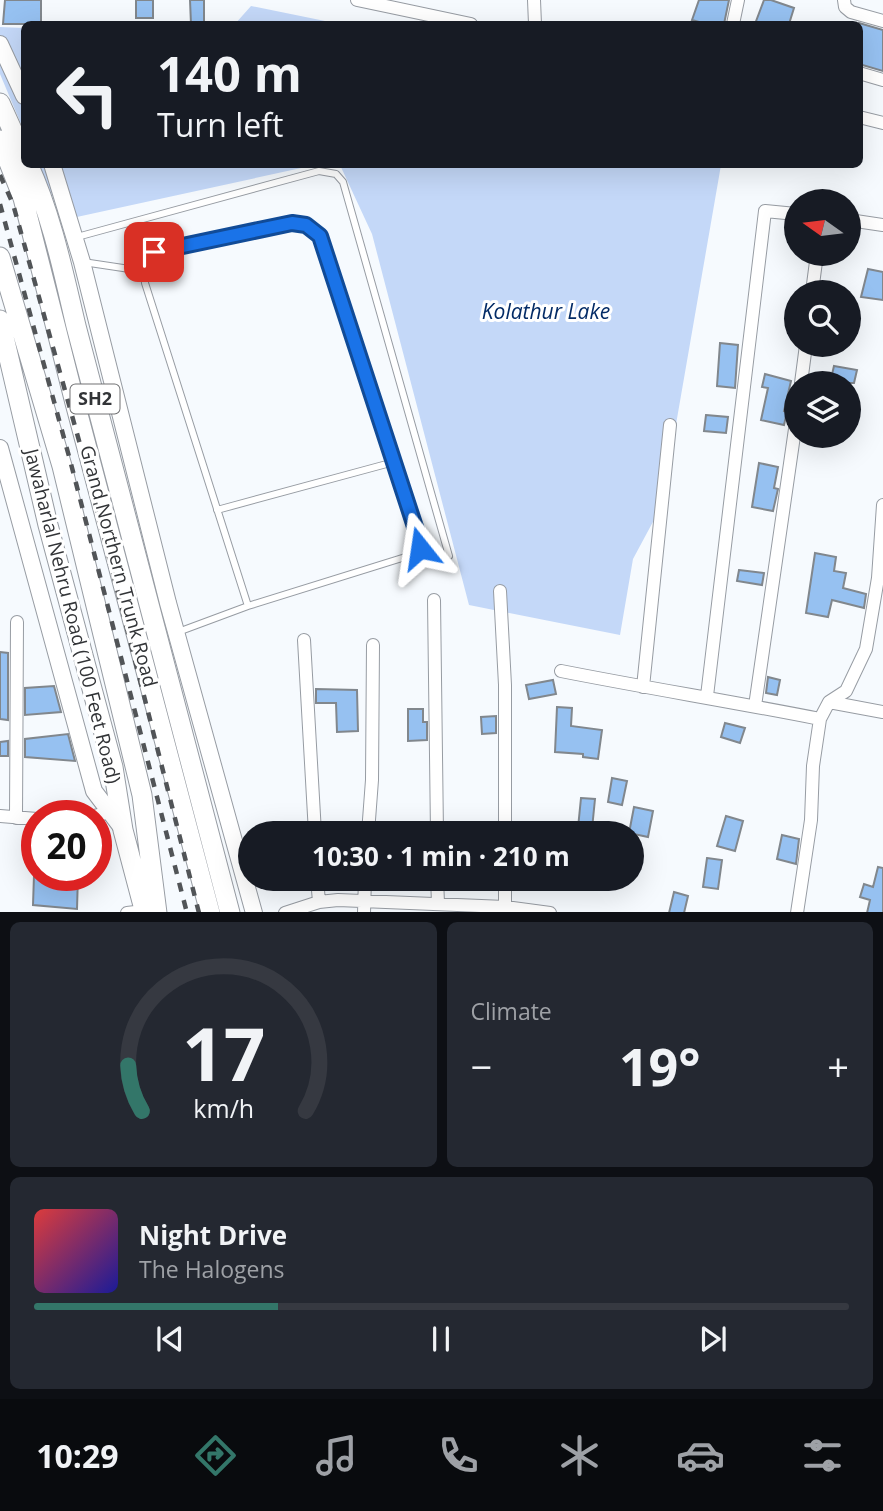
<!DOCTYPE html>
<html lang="en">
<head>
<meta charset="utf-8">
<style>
	body { margin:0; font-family:"Open Sans",sans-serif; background:#242831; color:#f1f3f6; height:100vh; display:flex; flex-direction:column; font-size:26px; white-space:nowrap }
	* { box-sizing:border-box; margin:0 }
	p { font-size:23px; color:#9ea1a6 }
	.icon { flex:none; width:38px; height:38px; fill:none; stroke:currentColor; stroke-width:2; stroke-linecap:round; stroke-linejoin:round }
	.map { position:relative; height:912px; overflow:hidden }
	.panel { display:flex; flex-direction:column; gap:10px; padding:10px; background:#0d0f14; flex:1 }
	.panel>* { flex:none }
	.hud { position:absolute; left:21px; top:21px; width:842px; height:147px; border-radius:10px; box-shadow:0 7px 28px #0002; background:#171b24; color:#f1f3f6; overflow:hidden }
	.needle { width:46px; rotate:284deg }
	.buttons { position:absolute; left:784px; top:189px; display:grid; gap:14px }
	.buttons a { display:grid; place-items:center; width:77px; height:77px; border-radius:50%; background:#171b24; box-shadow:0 7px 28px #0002; font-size:35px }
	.speed { position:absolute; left:21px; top:800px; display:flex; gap:14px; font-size:35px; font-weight:700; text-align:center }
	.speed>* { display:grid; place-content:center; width:91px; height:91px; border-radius:50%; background:#171b24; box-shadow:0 7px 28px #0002; line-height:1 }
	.speed .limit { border:10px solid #d22; background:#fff; color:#111 }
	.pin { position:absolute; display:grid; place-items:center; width:60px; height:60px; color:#fff; margin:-30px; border-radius:14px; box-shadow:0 4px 10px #0006 }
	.me { position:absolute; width:77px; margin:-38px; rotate:345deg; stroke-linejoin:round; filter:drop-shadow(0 0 5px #0008) }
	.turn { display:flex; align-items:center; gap:24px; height:147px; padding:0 21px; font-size:32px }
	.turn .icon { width:91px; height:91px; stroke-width:2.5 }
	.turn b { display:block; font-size:49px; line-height:60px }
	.big { font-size:52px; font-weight:700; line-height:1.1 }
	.panel .tile { flex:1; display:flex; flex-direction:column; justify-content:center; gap:10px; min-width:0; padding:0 24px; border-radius:10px; background:#242831 }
	.panel .dial { align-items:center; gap:0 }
	.dial svg { height:182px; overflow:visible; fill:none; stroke:#363941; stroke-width:7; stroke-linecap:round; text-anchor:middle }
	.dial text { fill:#f1f3f6; stroke:none }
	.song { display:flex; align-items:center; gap:21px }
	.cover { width:84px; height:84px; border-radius:10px; background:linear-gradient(135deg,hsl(0 70% 55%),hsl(240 70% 35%)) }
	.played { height:7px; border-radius:4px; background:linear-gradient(90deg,#337669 30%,#363941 30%) }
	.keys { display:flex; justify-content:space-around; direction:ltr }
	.heat { display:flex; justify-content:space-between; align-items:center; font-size:38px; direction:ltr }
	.panel .tiles { flex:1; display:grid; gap:10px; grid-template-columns:1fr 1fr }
	.tile:last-child { grid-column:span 2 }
	.trip { position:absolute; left:238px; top:821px; width:406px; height:70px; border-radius:35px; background:#171b24; box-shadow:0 7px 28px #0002; font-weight:700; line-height:70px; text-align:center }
	.menu { display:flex; height:112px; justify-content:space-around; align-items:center; background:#090b0e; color:#9ea1a6 }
	.menu .icon { width:49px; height:49px }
	.menu .active { color:#337669 }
	.menu b { font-size:32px; color:#f1f3f6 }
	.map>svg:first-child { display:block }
	.water { fill:#c4d8f8 }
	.building { fill:#96c1f1; stroke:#81878d; stroke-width:2 }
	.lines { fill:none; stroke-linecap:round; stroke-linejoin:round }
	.service-casing { stroke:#979ca3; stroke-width:8 }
	.minor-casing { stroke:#979ca3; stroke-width:14 }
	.tertiary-casing { stroke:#979ca3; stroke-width:18 }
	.primary-casing { stroke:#979ca3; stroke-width:21 }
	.service { stroke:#fff; stroke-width:6 }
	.minor { stroke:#fff; stroke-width:12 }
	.tertiary { stroke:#fff; stroke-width:16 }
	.primary { stroke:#fff; stroke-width:19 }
	.rail { stroke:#515457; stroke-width:4.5; stroke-dasharray:9 9; stroke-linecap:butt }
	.route-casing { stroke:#114b97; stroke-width:18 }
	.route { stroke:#1a73e8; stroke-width:12 }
	.labels { text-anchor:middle; stroke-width:6; stroke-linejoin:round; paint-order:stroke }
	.shield { fill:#fff; stroke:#707173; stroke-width:2 }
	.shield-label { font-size:18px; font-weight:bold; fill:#323437 }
	.street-label { font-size:19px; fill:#323437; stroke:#fff }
	.water-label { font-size:21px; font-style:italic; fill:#032b66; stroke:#fff }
</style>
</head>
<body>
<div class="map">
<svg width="883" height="913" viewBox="0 0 883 913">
	<rect width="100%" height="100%" fill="#f6fafe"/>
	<path class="water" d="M251,6L325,21V24H235Z
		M0,27L24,28V131L0,74Z
		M39,165H315L63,220Z
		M340,165H721L662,505L633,559L620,635L469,605L372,234Z"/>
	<path class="building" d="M5,0H41V24H3Z
		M136,0H153V18H136Z
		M190,0H204V24H191Z
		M699,0H729L724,24H706L692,20Z
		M764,0H771L794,8L789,24H755Z
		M859,23L883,30V71L859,64Z
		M868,269L883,272V300L861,297Z
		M720,343L738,345L735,388L717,386Z
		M834,366L857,370L854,383H830Z
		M765,374L791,381L784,411L787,412L784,425L761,420L768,388L762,387Z
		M706,415L728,417L726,433L704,431Z
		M759,463L778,467L774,488L778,489L773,511L752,507Z
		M815,553L836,557L834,571L846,573L843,588L866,594L864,608L832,600L828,617L806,613Z
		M739,570L764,573L762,585L737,581Z
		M0,652L8,653V720L0,719Z
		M768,677L780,680L777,695L766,693Z
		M553,680L556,694L529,699L526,685Z
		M54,686L61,712L25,715V688Z
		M316,689L357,690L358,731L337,732L336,703H316Z
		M557,707L572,708L571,726L602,730L598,759L583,757V754L555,752Z
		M408,709H423V722H427V740L408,741Z
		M496,716V733L482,734L481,717Z
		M725,723L745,728L740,743L721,737Z
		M68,734L75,761L25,757V739Z
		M8,741V756H0V742Z
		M612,778L627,781L622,805L608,802Z
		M581,798L595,799L592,829L578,828Z
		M634,807L653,811L648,837L629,833Z
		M726,816L743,821L735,851L717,846Z
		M782,835L799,839L796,864L777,859Z
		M707,858L722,860L718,889L703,887Z
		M878,867L883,868V913H867L870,900L860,897L864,884L873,887Z
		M34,875H78L77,909L33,905Z
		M674,892L688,896L684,913H669Z"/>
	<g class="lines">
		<defs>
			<path id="service" d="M77,237L319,171L336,174L343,182L449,556
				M83,262L143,271
				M217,510L394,462
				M178,632L248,606L415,554L420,548L418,536L320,236L306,225L291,223L154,252C144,262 143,270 145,283L248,606"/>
			<path id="minor" d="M357,0L471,24
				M534,0L535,24
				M844,0L845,7L851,12L883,21
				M733,24L738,0
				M859,73L883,80
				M859,117L883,123
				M849,220L883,225
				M812,292L817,254
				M801,383L806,345
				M500,591L505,685V833
				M434,600L437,833
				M304,640L315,833
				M561,671C647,688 734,702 820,719
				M643,687L670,425
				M707,696L765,211L796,214
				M829,702L883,712
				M755,706L796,422
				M0,816L37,819
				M94,816L110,812
				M16,818L17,622
				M368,833L372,780L373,645
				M317,878L319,902
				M437,878L438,903
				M505,907V878
				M127,913L144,911
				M285,913L319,902L338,900L505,907L550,913
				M364,913L365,878
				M797,913L811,820L813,766L820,719L829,702L846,691L866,649L878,578L883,505"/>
			<path id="tertiary" d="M0,44L24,96
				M52,164L82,262L168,603L254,913
				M0,448L94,791L122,828"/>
			<path id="primary" d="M0,103L24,156
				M0,140L23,198L75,403L210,913
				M28,164C52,216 63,271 76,326L230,913
				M0,257L62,466L142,795L157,913
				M0,320L48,525L113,767L123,830L145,913"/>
		</defs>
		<use href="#service" class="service-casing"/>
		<use href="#minor" class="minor-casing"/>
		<use href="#tertiary" class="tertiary-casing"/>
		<use href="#primary" class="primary-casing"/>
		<use href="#service" class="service"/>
		<use href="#minor" class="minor"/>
		<use href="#tertiary" class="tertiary"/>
		<use href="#primary" class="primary"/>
		<path class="rail" d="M0,175L13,204L83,455L199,913
			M0,204L70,460L187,913"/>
	</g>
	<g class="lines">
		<defs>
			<path id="route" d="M154,252L292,223L306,225L320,236L418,536L420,548"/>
		</defs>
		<use href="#route" class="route-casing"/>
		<use href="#route" class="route"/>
	</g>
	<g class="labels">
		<rect class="shield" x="70.5" y="384.5" width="49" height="29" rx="5"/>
		<g class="shield-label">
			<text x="95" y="405">SH2</text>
		</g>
		<g class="street-label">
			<text transform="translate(119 566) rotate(75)" y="7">Grand Northern Trunk Road</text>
			<text transform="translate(73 616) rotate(76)" y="7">Jawaharlal Nehru Road (100 Feet Road)</text>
		</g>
		<g class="water-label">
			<text x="546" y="319">Kolathur Lake</text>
		</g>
	</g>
</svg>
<div class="buttons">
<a><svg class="needle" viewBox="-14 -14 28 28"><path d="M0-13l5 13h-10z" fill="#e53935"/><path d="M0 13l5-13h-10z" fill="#9ea1a6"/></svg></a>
<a><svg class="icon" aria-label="search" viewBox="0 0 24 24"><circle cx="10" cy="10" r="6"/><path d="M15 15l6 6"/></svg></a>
<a><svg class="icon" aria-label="layers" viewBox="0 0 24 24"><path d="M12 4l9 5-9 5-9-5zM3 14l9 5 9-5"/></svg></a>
</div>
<div class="speed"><div class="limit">20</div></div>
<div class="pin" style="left:154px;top:252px;background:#d93025"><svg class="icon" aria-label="arrive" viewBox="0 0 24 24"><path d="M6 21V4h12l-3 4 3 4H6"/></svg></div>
<svg class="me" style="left:420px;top:548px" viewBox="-20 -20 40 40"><path d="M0-17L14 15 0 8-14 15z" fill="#1a73e8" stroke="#fff" stroke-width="4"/></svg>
<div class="trip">10:30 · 1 min · 210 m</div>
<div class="hud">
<div class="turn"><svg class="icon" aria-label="left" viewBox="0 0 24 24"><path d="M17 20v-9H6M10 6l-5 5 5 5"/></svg><div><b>140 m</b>Turn left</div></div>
</div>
</div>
<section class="panel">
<div class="tiles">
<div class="tile dial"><svg viewBox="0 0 100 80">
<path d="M14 69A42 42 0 1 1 86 69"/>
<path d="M14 69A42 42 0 0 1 8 49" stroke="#337669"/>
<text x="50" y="56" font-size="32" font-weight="700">17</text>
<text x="50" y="72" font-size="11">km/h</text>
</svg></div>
<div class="tile"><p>Climate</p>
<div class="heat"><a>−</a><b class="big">19°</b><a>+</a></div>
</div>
<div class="tile">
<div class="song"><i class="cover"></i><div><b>Night Drive</b><p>The Halogens</p></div></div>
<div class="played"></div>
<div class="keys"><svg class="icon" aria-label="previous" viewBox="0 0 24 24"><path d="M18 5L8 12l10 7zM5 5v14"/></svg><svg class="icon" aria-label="pause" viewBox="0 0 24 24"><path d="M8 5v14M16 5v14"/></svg><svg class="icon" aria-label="next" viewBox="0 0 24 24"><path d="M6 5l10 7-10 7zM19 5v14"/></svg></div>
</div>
</div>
</section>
<nav class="menu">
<b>10:29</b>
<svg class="icon active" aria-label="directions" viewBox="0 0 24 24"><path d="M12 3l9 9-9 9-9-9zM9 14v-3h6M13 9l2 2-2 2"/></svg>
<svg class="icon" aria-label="music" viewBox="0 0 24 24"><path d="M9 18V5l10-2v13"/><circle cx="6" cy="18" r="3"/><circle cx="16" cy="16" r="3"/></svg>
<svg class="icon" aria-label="phone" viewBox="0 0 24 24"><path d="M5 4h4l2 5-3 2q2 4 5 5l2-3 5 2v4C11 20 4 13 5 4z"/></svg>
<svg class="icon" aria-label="climate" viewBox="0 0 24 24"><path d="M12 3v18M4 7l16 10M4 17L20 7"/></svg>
<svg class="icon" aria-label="car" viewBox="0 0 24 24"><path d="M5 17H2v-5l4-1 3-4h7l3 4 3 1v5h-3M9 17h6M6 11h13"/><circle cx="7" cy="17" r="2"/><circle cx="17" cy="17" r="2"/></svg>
<svg class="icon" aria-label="filters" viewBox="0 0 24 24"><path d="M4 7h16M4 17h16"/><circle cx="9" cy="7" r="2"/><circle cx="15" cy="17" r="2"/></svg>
</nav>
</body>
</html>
